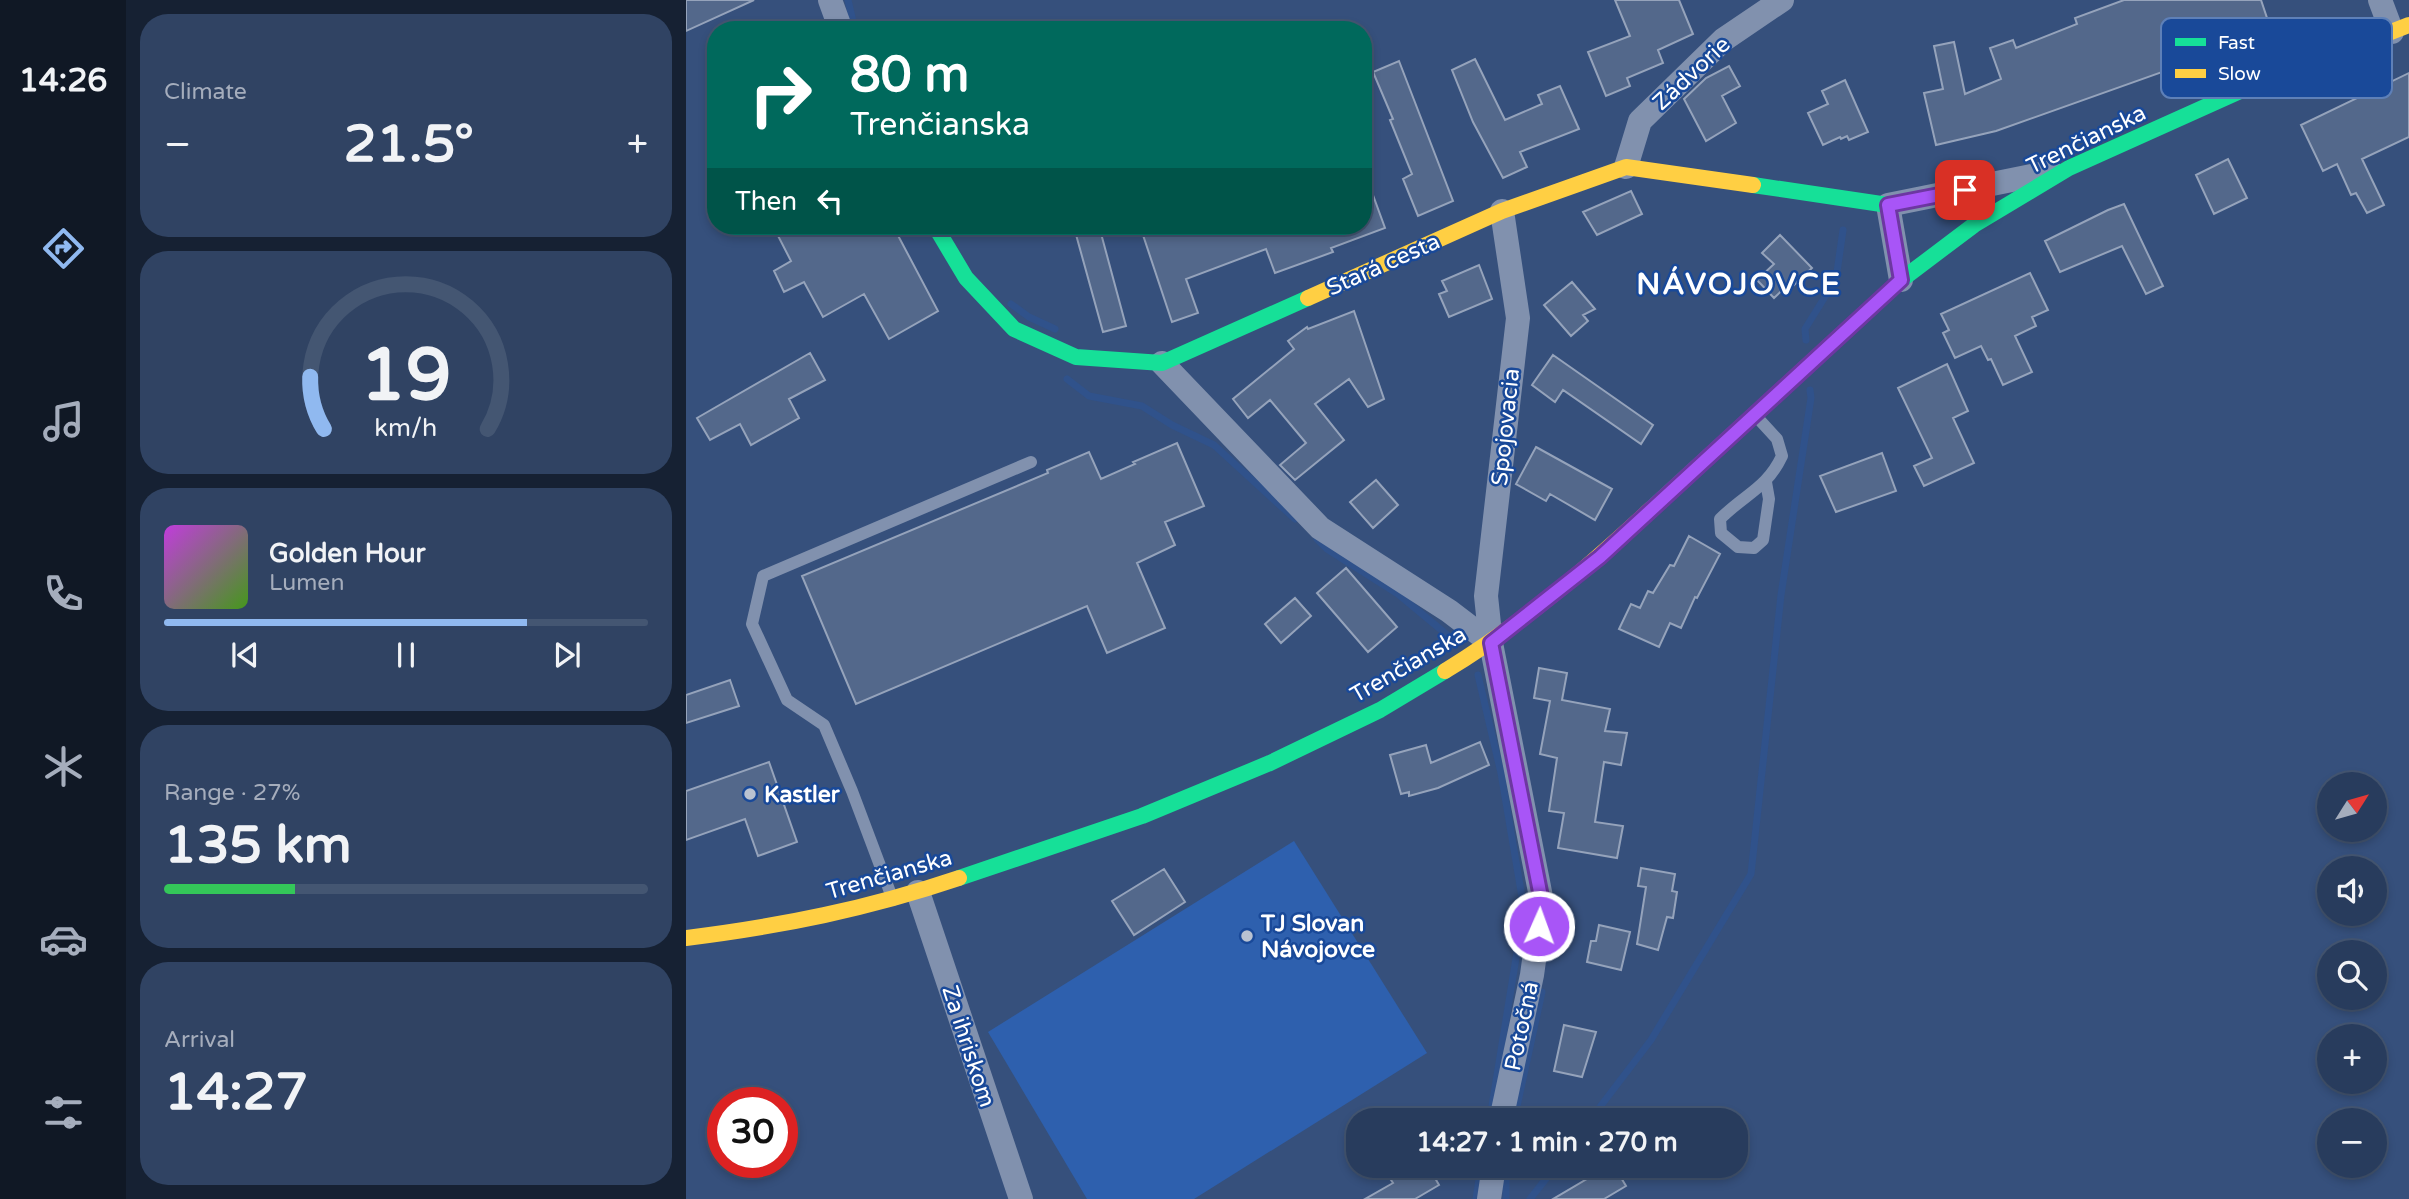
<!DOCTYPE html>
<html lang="en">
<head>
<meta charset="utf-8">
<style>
	body { margin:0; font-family:"Varela Round",sans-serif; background:#304363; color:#f1f3f6; height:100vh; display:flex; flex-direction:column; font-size:26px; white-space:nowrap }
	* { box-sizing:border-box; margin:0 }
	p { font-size:23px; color:#a5adbc }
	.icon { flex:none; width:38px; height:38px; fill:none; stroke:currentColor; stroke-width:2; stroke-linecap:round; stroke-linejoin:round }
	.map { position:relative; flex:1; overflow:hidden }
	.sheet { display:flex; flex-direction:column; gap:14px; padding:14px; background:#162133; width:560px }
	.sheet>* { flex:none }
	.guide { position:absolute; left:21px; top:21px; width:665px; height:214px; border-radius:28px; box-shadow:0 4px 10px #0003,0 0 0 2px #445672; background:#00695c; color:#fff; overflow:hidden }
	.needle { width:46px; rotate:53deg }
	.fabs { position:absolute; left:1631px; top:772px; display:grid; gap:14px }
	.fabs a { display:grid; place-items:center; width:70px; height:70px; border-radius:50%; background:#283c5d; box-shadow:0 4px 10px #0003,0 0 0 2px #445672; font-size:35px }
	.speed { position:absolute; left:21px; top:1087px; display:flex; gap:14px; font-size:35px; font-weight:700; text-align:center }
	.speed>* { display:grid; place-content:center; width:91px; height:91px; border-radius:50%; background:#283c5d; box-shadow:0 4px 10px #0003,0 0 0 2px #445672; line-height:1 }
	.speed .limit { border:10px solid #d22; background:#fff; color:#111 }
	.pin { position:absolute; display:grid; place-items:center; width:60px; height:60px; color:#fff; margin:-30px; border-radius:14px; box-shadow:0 4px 10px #0006 }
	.me { position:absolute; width:77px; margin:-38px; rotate:2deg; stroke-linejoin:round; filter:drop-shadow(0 0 5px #0008) }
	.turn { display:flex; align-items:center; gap:24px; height:147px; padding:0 28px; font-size:32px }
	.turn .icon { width:91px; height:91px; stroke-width:2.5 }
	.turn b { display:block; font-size:49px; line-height:60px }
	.then { display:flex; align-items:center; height:66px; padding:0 28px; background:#0003; gap:14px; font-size:26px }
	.big { font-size:52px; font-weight:700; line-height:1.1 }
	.sheet .card { flex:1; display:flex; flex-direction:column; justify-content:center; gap:10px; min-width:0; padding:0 24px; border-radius:28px; background:#304363 }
	.sheet .dial { align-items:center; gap:0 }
	.dial svg { height:182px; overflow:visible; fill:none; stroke:#445672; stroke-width:7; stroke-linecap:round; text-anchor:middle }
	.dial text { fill:#f1f3f6; stroke:none }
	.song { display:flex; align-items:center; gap:21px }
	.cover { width:84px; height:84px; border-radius:10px; background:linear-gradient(135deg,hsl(290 70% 55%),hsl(100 70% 35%)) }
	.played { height:7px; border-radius:4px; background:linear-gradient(90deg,#90b9f0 75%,#445672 75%) }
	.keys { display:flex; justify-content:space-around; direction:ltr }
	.heat { display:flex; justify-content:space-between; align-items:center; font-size:38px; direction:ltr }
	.charge { height:10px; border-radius:5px; background:linear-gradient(90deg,#34c759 27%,#445672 0) }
	.trip { position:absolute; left:660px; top:1108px; width:402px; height:70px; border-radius:28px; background:#283c5d; box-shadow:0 4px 10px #0003,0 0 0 2px #445672; font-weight:700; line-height:70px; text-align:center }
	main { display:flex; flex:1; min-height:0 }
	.dock { display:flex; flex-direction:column; width:126px; justify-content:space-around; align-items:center; background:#101825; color:#a5adbc }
	.dock .icon { width:49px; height:49px }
	.dock .active { color:#90b9f0 }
	.dock b { font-size:32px; color:#f1f3f6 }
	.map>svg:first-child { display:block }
	.green { fill:#2e60ae }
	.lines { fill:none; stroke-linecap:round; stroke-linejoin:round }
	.stream { stroke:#30528b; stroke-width:7 }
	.building { fill:#53688b; stroke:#95a3bb; stroke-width:2 }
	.lane { stroke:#8191ae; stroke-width:12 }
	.street { stroke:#8191ae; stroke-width:24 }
	.fast { stroke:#16e098; stroke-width:16 }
	.slow { stroke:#ffcf43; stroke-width:16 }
	.route-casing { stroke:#6d37a1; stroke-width:18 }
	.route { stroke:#a855f7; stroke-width:12 }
	.poi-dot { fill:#b9c2d1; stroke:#194999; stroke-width:2.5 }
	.labels { text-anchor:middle; stroke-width:5; stroke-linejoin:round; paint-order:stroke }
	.street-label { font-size:23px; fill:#fff; stroke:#194999 }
	.poi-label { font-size:23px; font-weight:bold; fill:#fff; stroke:#194999; text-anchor:start }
	.district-label { font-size:30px; font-weight:bold; letter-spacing:2px; fill:#fff; stroke:#194999 }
	.key { fill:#194999; stroke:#5e80b8; stroke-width:2 }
	.key-label { font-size:19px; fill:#fff }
</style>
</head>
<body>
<main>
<nav class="dock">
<b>14:26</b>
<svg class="icon active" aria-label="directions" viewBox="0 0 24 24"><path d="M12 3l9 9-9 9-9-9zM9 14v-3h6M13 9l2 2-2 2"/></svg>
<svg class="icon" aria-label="music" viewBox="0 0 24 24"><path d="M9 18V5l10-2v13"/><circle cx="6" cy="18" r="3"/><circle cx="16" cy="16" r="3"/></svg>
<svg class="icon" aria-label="phone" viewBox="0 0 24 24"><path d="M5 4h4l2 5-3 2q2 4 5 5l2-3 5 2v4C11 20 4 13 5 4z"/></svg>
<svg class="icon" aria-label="climate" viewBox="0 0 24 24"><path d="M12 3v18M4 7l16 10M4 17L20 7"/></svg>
<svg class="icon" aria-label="car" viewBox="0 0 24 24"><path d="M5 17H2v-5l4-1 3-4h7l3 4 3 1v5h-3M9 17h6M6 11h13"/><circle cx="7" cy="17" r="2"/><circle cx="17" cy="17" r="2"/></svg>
<svg class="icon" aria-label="filters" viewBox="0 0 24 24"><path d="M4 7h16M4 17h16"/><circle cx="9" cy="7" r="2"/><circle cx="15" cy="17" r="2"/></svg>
</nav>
<section class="sheet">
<div class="card"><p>Climate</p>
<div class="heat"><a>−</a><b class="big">21.5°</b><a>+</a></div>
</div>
<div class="card dial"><svg viewBox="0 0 100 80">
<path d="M14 69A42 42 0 1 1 86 69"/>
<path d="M14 69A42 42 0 0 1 8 46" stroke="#90b9f0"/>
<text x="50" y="56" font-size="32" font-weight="700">19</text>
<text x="50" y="72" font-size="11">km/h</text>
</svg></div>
<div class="card">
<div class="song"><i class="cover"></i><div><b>Golden Hour</b><p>Lumen</p></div></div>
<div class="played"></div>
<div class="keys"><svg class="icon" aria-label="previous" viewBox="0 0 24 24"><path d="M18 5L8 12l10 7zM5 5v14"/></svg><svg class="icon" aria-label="pause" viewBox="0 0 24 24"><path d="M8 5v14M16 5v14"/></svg><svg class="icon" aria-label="next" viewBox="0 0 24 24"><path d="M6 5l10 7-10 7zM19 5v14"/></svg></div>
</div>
<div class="card"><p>Range · 27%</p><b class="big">135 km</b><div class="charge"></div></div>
<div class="card"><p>Arrival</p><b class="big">14:27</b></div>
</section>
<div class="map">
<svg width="1723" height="1199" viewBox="0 0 1723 1199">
	<rect width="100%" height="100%" fill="#36507c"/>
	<path class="green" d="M608,841L741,1053L508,1199H401L302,1032Z"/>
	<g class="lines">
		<path class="stream" d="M162,0L169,30
			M325,304L343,317L369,329
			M1120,340L1119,329L1150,279L1157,230
			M381,379L403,396L456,406L486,425L528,445L609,519
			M631,539L641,549L712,594L765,638
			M792,675L815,773L838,909L805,1112
			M828,1120L856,992
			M904,1120L965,1040L1065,874L1095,595L1125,398L1124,390
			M790,1199L795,1166
			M820,1199V1166
			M844,1199L870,1166"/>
	</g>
	<path class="building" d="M0,0H68L0,31Z
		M929,0H993L1007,34L972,50L977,63L941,78L944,86L920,96L902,52L944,36Z
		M1438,0H1575L1586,33L1310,131L1250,145L1238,93L1257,89L1248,46L1268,42L1279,94L1315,79L1304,48L1327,40L1330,48L1391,24L1389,18Z
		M789,59L819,120L856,104L852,95L874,86L893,129L834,152L841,167L817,178L787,122L766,70Z
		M713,61L767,201L732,216L717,179L726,174L704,120L707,119L687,72Z
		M1043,66L1054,86L1036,96L1050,123L1020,141L998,99L1020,78Z
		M1723,73V137L1676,159L1698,205L1681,213L1670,193L1665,195L1651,164L1637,171L1615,125Z
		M1159,80L1182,132L1163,140L1161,136L1155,139L1154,137L1137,145L1122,113L1142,104L1136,91Z
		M1542,159L1561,198L1528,214L1510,175Z
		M680,176L699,228L645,248L647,252L589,273L580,249L500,279L512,313L486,322L454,226H677V177Z
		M945,191L956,214L911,235L897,212Z
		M1438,204L1477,286L1460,294L1436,246L1374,272L1359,241L1422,210Z
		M87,226H207L252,311L203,339L178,294L137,317L118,282L98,292L88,271L105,261Z
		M408,226H413L440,326L417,332L389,231Z
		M1094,235L1126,268L1108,285L1105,282L1088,298L1071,280L1088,264L1076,253Z
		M793,265L806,299L763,317L753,294L761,291L756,281Z
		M1344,273L1362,310L1346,317L1350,326L1329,336L1346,372L1317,385L1305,359L1302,360L1295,346L1269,358L1257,333L1263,330L1255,314Z
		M886,282L909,309L897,315L902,321L885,336L858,305Z
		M668,311L698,399L682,407L663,379L629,404L658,440L609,480L594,465L620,443L584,400L562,418L547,399L608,349L602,341L621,327L622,329Z
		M124,353L139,380L103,399L113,418L65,445L54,424L24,440L11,418Z
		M867,355L967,425L955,444L877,390L869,402L846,385Z
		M1261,364L1282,411L1267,418L1288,463L1238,486L1228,466L1246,458L1212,388Z
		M491,443L518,506L479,522L489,545L451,563L479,628L421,653L401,606L170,704L116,576L362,473L361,470L403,452L415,479L449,464L447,462Z
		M850,447L926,489L909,520L864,494L860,501L830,484Z
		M1196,453L1210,491L1150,512L1134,476Z
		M690,480L712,505L687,528L664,502Z
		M1003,536L1034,554L1011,598L1009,597L995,628L984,623L973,647L933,629L945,604L954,608L962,591L967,593L984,565L988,566Z
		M660,568L711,627L682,652L631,593Z
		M609,598L625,616L595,643L579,624Z
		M853,668L881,673L876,700L924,709L919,731L941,733L935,765L918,762L909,822L937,826L931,858L872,848L878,813L863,811L871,758L854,754L864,701L848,698Z
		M44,680L53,706L0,723V695Z
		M794,742L803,765L752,788L723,796V792L715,794L704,755L740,745L745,763Z
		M83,762L111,842L72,856L59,819L0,840V791Z
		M955,868L989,874L986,891L991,892L987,918L981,917L972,950L951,944L960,887L952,886Z
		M478,869L499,902L448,935L426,901Z
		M913,925L944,932L935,970L901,962L905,941H910Z
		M878,1025L910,1032L896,1077L868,1071Z
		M716,1166H742L753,1185L729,1199H679L707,1183L701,1174Z
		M923,1166H928L940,1186L918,1199H867Z"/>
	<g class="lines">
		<path class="lane" d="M1069,415L1091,439L1096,456C1081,488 1059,494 1034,519L1035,533L1052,547L1068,548L1077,540L1083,499L1080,482
			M207,900L166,791L138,725L101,700L66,624L77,576L345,462"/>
		<path class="street" d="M144,0L155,30
			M1694,0L1706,32
			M940,167L954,121L1037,40L1096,0
			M1215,280L1202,205L1365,172
			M476,363L634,528L763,611L805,643
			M232,892L335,1199
			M815,1120L846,975L856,902L805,643L800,596L832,318L816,211
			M803,1199L808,1166"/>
		<path class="fast" d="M1067,185L1202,205
			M249,226L280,278L328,329L390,357L476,363L622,298
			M965,509L1215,280L1288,225L1383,168L1561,88L1623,64
			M273,878L456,816L584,763L694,710L759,671"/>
		<path class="slow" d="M1623,64L1723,25
			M622,298L816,211L940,167L1067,185
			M759,671C835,625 900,569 965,509
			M0,938C96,926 181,909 273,878"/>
	</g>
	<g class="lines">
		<defs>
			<path id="route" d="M853,926L856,902L805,643L914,557L1215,280L1202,205L1279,190"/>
		</defs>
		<use href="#route" class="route-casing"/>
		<use href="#route" class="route"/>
	</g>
	<g class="poi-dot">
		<circle cx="64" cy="794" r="7"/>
		<circle cx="561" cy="936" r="7"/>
	</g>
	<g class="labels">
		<g class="street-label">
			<text transform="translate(1005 73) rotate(-43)" y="8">Zádvorie</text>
			<text transform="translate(1400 139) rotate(-26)" y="8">Trenčianska</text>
			<text transform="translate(697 264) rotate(-24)" y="8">Stará cesta</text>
			<text transform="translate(819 427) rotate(-84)" y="8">Spojovacia</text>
			<text transform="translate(722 664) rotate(-30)" y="8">Trenčianska</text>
			<text transform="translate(203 874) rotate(-16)" y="8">Trenčianska</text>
			<text transform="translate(835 1026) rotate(-78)" y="8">Potočná</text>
			<text transform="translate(283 1046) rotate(72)" y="8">Za ihriskom</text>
		</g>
		<g class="poi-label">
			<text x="78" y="802">Kastler</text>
			<text x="575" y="931">TJ Slovan<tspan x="575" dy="26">Návojovce</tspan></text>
		</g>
		<g class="district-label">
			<text x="1053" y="294">NÁVOJOVCE</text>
		</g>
	</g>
	<rect x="1475" y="18" width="231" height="80" rx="10" class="key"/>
	<rect x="1489" y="38" width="31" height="8" fill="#16e098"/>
	<rect x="1489" y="69" width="31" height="9" fill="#ffcf43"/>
	<g class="key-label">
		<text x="1532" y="49">Fast</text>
		<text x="1532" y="80">Slow</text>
	</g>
</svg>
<div class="fabs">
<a><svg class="needle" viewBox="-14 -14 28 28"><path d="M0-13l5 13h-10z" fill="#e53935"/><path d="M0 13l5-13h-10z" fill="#a5adbc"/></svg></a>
<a><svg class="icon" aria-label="sound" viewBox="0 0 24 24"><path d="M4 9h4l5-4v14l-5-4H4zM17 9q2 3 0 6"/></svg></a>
<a><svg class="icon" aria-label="search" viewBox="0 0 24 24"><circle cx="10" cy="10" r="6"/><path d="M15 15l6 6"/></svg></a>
<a>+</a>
<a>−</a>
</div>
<div class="speed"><div class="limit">30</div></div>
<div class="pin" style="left:1279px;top:190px;background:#d93025"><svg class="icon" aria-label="arrive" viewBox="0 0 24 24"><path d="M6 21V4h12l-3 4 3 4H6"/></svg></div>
<svg class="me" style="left:853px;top:926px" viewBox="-20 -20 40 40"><circle r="17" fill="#a855f7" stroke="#fff" stroke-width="3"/><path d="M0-11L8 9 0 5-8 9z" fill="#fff"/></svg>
<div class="trip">14:27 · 1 min · 270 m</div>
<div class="guide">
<div class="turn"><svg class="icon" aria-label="right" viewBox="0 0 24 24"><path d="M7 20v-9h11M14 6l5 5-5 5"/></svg><div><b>80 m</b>Trenčianska</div></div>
<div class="then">Then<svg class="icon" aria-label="left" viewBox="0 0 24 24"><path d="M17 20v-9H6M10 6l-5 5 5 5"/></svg></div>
</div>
</div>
</main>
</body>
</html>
